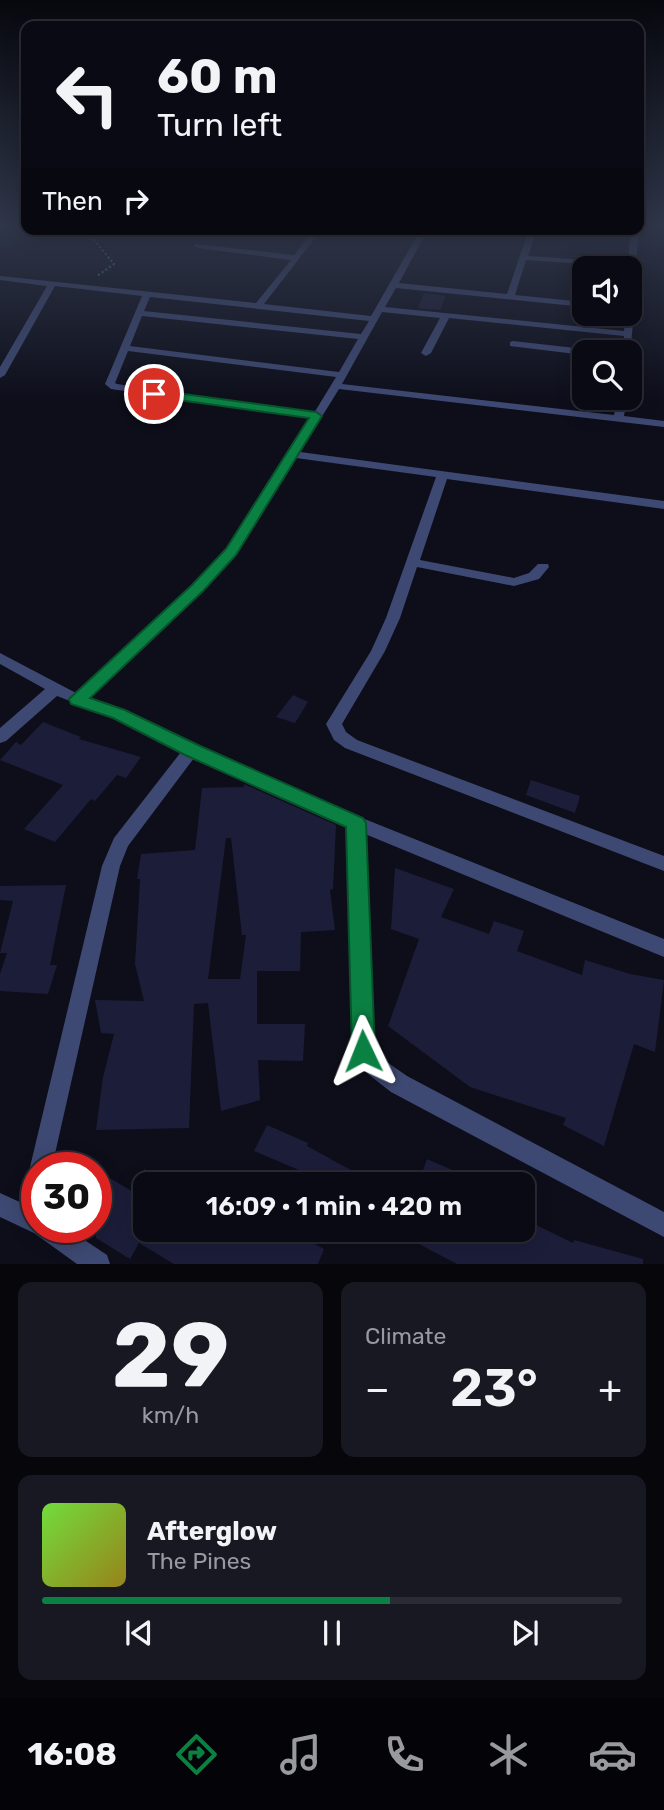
<!DOCTYPE html>
<html lang="en">
<head>
<meta charset="utf-8">
<style>
	body { margin:0; font-family:Rubik,sans-serif; background:#181822; color:#f1f3f6; height:100vh; display:flex; flex-direction:column; font-size:26px; white-space:nowrap }
	* { box-sizing:border-box; margin:0 }
	p { font-size:23px; color:#999aa0 }
	.icon { flex:none; width:38px; height:38px; fill:none; stroke:currentColor; stroke-width:2; stroke-linecap:round; stroke-linejoin:round }
	.map { position:relative; height:1264px; overflow:hidden }
	.panel { display:flex; flex-direction:column; gap:18px; padding:18px; background:#06060b; flex:1 }
	.panel>* { flex:none }
	.banner { position:absolute; left:21px; top:21px; width:623px; height:214px; border-radius:14px; box-shadow:0 4px 18px #0003,0 0 0 2px #2a2b34; background:#0a0a14; color:#f1f3f6; overflow:hidden }
	.controls { position:absolute; left:572px; top:256px; display:grid; gap:14px }
	.controls a { display:grid; place-items:center; width:70px; height:70px; border-radius:14px; background:#0a0a14; box-shadow:0 4px 18px #0003,0 0 0 2px #2a2b34; font-size:35px }
	.speed { position:absolute; left:21px; top:1152px; display:flex; gap:14px; font-size:35px; font-weight:700; text-align:center }
	.speed>* { display:grid; place-content:center; width:91px; height:91px; border-radius:50%; background:#0a0a14; box-shadow:0 4px 18px #0003,0 0 0 2px #2a2b34; line-height:1 }
	.speed .limit { border:10px solid #d22; background:#fff; color:#111 }
	.pin { position:absolute; display:grid; place-items:center; width:60px; height:60px; color:#fff; margin:-30px; border:4px solid #fff; border-radius:50%; box-shadow:0 2px 7px #0007 }
	.me { position:absolute; width:77px; margin:-38px; rotate:358deg; stroke-linejoin:round; filter:drop-shadow(0 0 5px #0008) }
	.turn { display:flex; align-items:center; gap:24px; height:147px; padding:0 21px; font-size:32px }
	.turn .icon { width:91px; height:91px; stroke-width:2.5 }
	.turn b { display:block; font-size:49px; line-height:60px }
	.then { display:flex; align-items:center; height:66px; padding:0 21px; background:#0003; gap:14px; font-size:26px }
	.big { font-size:52px; font-weight:600; line-height:1.1 }
	.panel .widget { flex:1; display:flex; flex-direction:column; justify-content:center; gap:10px; min-width:0; padding:0 24px; border-radius:14px; background:#181822 }
	.panel .dial { align-items:center; gap:0 }
	.dial b { font-size:91px; line-height:1 }
	.song { display:flex; align-items:center; gap:21px }
	.cover { width:84px; height:84px; border-radius:10px; background:linear-gradient(135deg,hsl(100 70% 55%),hsl(50 70% 35%)) }
	.played { height:7px; border-radius:4px; background:linear-gradient(90deg,#0b8043 60%,#2a2b34 60%) }
	.keys { display:flex; justify-content:space-around; direction:ltr }
	.heat { display:flex; justify-content:space-between; align-items:center; font-size:38px; direction:ltr }
	.panel .tiles { flex:1; display:grid; gap:18px; grid-template-columns:1fr 1fr }
	.widget:last-child { grid-column:span 2 }
	.trip { position:absolute; left:133px; top:1172px; width:402px; height:70px; border-radius:14px; background:#0a0a14; box-shadow:0 4px 18px #0003,0 0 0 2px #2a2b34; font-weight:600; line-height:70px; text-align:center }
	.menu { display:flex; height:112px; justify-content:space-around; align-items:center; background:#040408; color:#999aa0 }
	.menu .icon { width:49px; height:49px }
	.menu .selected { color:#0b8043 }
	.menu b { font-size:32px; color:#f1f3f6 }
	.map>svg:first-child { display:block }
	.building { fill:#1c1d39; fill-rule:evenodd }
	.lines { fill:none; stroke-linecap:round; stroke-linejoin:round }
	.path { stroke:#3c9e80; stroke-width:2; stroke-dasharray:2 2.5; stroke-linecap:butt }
	.minor { fill:#3e4973; fill-rule:evenodd }
	.route { fill:#0b8043; stroke:#07532c; stroke-width:2 }
</style>
</head>
<body>
<div class="map">
<svg width="664" height="1264" viewBox="0 0 664 1264">
	<rect width="100%" height="100%" fill="#0d0e1a"/>
	<path class="building" d="M424,293L446,296L440,310L418,308Z
		M293,695L308,702L295,723L276,717Z
		M43,722L81,737L79,739L141,757L126,778L117,775L95,801L91,799L55,842L24,829L63,785L0,760L16,742L21,745Z
		M531,780L580,796L575,813L526,795Z
		M244,784L336,825L333,889L330,890L335,930L301,932L300,971H257V1024H305L303,1061L258,1060L260,1100L221,1111L208,1003L194,1004L189,1128L96,1130L103,1077L114,1034L101,1033L95,1000L144,1001L135,964L140,879H137L141,854L195,850L202,788L244,787ZM226,838H231L242,935H246L240,979H208Z
		M395,868L454,889L441,917L489,934L494,921L524,931L517,951L582,975L585,960L630,974L664,980L655,1052L634,1044L604,1146L563,1125L566,1118L470,1087L388,1026L419,939L391,929Z
		M66,885L50,965H57L48,994L0,991V974L7,953H0L13,901L0,900V886Z
		M267,1125L308,1143L307,1146L378,1185H320L311,1181L313,1176L254,1151Z
		M427,1159L487,1185H418Z
		M145,1168V1230H289L324,1249L318,1264H174L139,1243L130,1259L96,1238V1191L106,1176L132,1191Z
		M526,1220L573,1243L574,1240L643,1259V1264H457L392,1230H524Z"/>
	<g class="lines">
		<path class="path" d="M85,229L114,264L97,276"/>
		<path class="minor" d="M315,229H322L264,304L371,316L421,229H428L399,283L507,294L529,229H537L528,256L626,263L628,260L631,229H639L636,260L631,267L526,260L515,295L584,302V307L396,288L385,307L624,331L626,313H630V310L634,313L630,354V352H622L624,336L449,318L431,353L426,356L421,353L440,318L382,312L342,384L614,415L617,397H627L624,416L664,421V427L339,389L300,452L664,501V509L447,479L420,560L514,578L529,573L538,564H548L549,567L539,579L514,586L417,567L400,618L385,651L342,724L346,732L357,740L664,856V871L345,748L334,740L326,724L371,651L386,618L436,477L296,458L235,555L203,591L89,697L124,710L197,746L362,818L664,939V957L365,834L373,1047L384,1060L407,1076L664,1212V1237L391,1092L368,1074L352,1051L347,827L194,758L128,846L120,866L52,1167H37V1227H65L107,1255L110,1264H77L34,1233L0,1217V1193L22,1203L29,1179L35,1176L30,1167L102,866L114,838L181,752L114,718L57,696L6,741L0,743V728L45,689L0,664V653L76,693L193,585L226,550L310,418L111,389L105,384L142,296L55,286L5,375L0,378V367L47,286L0,280V276L256,303L291,260L198,248L194,246L195,244L294,255ZM150,297L369,321L361,334L144,311ZM142,316L358,339L339,372L130,346ZM128,351L336,377L314,413L117,384L115,383Z
			M513,341L584,349L588,352H584V355L510,346V342Z"/>
	</g>
	<linearGradient id="sky" x2="0" y2="1"><stop stop-color="#07080e"/><stop offset="0.56" stop-color="#2f3649"/><stop offset="1" stop-color="#2f3649" stop-opacity="0"/></linearGradient>
	<rect width="664" height="403" fill="url(#sky)"/>
	<path class="route" d="M154,390L316,412L322,416L236,555L203,591L90,698L125,710L198,745L363,818L366,823L375,1051L372,1059L363,1062L355,1059L352,1051L346,827L185,755L113,718L71,704L69,699L192,585L226,549L309,418L150,396L148,394Z"/>
</svg>
<div class="controls">
<a><svg class="icon" aria-label="sound" viewBox="0 0 24 24"><path d="M4 9h4l5-4v14l-5-4H4zM17 9q2 3 0 6"/></svg></a>
<a><svg class="icon" aria-label="search" viewBox="0 0 24 24"><circle cx="10" cy="10" r="6"/><path d="M15 15l6 6"/></svg></a>
</div>
<div class="speed"><div class="limit">30</div></div>
<div class="pin" style="left:154px;top:394px;background:#d93025"><svg class="icon" aria-label="arrive" viewBox="0 0 24 24"><path d="M6 21V4h12l-3 4 3 4H6"/></svg></div>
<svg class="me" style="left:363px;top:1051px" viewBox="-20 -20 40 40"><path d="M0-17L14 15 0 8-14 15z" fill="#0b8043" stroke="#fff" stroke-width="4"/></svg>
<div class="trip">16:09 · 1 min · 420 m</div>
<div class="banner">
<div class="turn"><svg class="icon" aria-label="left" viewBox="0 0 24 24"><path d="M17 20v-9H6M10 6l-5 5 5 5"/></svg><div><b>60 m</b>Turn left</div></div>
<div class="then">Then<svg class="icon" aria-label="right" viewBox="0 0 24 24"><path d="M7 20v-9h11M14 6l5 5-5 5"/></svg></div>
</div>
</div>
<section class="panel">
<div class="tiles">
<div class="widget dial"><b>29</b><p>km/h</p></div>
<div class="widget"><p>Climate</p>
<div class="heat"><a>−</a><b class="big">23°</b><a>+</a></div>
</div>
<div class="widget">
<div class="song"><i class="cover"></i><div><b>Afterglow</b><p>The Pines</p></div></div>
<div class="played"></div>
<div class="keys"><svg class="icon" aria-label="previous" viewBox="0 0 24 24"><path d="M18 5L8 12l10 7zM5 5v14"/></svg><svg class="icon" aria-label="pause" viewBox="0 0 24 24"><path d="M8 5v14M16 5v14"/></svg><svg class="icon" aria-label="next" viewBox="0 0 24 24"><path d="M6 5l10 7-10 7zM19 5v14"/></svg></div>
</div>
</div>
</section>
<nav class="menu">
<b>16:08</b>
<svg class="icon selected" aria-label="directions" viewBox="0 0 24 24"><path d="M12 3l9 9-9 9-9-9zM9 14v-3h6M13 9l2 2-2 2"/></svg>
<svg class="icon" aria-label="music" viewBox="0 0 24 24"><path d="M9 18V5l10-2v13"/><circle cx="6" cy="18" r="3"/><circle cx="16" cy="16" r="3"/></svg>
<svg class="icon" aria-label="phone" viewBox="0 0 24 24"><path d="M5 4h4l2 5-3 2q2 4 5 5l2-3 5 2v4C11 20 4 13 5 4z"/></svg>
<svg class="icon" aria-label="climate" viewBox="0 0 24 24"><path d="M12 3v18M4 7l16 10M4 17L20 7"/></svg>
<svg class="icon" aria-label="car" viewBox="0 0 24 24"><path d="M5 17H2v-5l4-1 3-4h7l3 4 3 1v5h-3M9 17h6M6 11h13"/><circle cx="7" cy="17" r="2"/><circle cx="17" cy="17" r="2"/></svg>
</nav>
</body>
</html>
